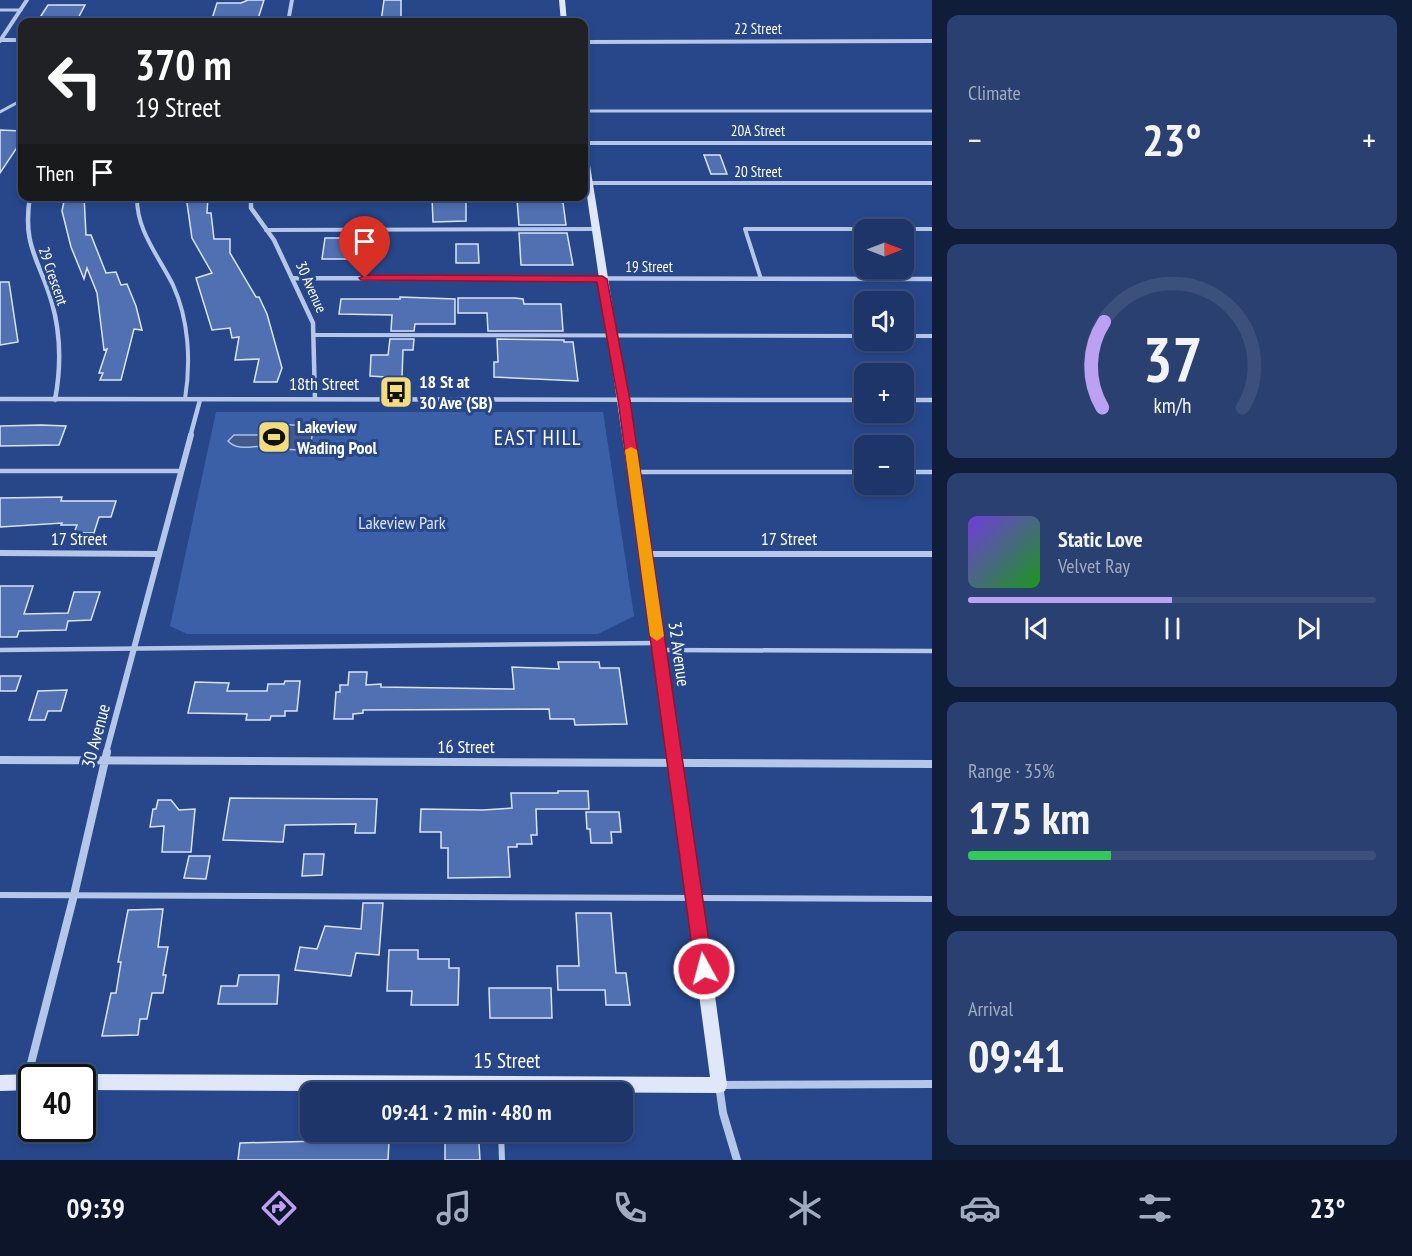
<!DOCTYPE html>
<html lang="en">
<head>
<meta charset="utf-8">
<style>
	body { margin:0; font-family:"PT Sans Narrow",sans-serif; background:#2a4071; color:#f1f3f6; height:100vh; display:flex; flex-direction:column; font-size:22px; white-space:nowrap }
	* { box-sizing:border-box; margin:0 }
	p { font-size:20px; color:#a0abc0 }
	.icon { flex:none; width:33px; height:33px; fill:none; stroke:currentColor; stroke-width:2; stroke-linecap:round; stroke-linejoin:round }
	.map { position:relative; flex:1; overflow:hidden }
	.panel { display:flex; flex-direction:column; gap:15px; padding:15px; background:#101d39; width:480px }
	.panel>* { flex:none }
	.hud { position:absolute; left:18px; top:18px; width:570px; height:183px; border-radius:12px; box-shadow:0 3px 9px #0003,0 0 0 2px #3b507c; background:#202124; color:#fff; overflow:hidden }
	.needle { width:39px; rotate:90deg }
	.controls { position:absolute; left:854px; top:219px; display:grid; gap:12px }
	.controls a { display:grid; place-items:center; width:60px; height:60px; border-radius:12px; background:#1d3568; box-shadow:0 3px 9px #0003,0 0 0 2px #3b507c; font-size:30px }
	.speed { position:absolute; left:18px; top:1064px; display:flex; gap:12px; font-size:30px; font-weight:700; text-align:center }
	.speed>* { display:grid; place-content:center; width:78px; height:78px; border-radius:50%; background:#1d3568; box-shadow:0 3px 9px #0003,0 0 0 2px #3b507c; line-height:1 }
	.speed .limit { border:3px solid #111; border-radius:9px; background:#fff; color:#111 }
	.pin { position:absolute; display:grid; place-items:center; width:51px; height:51px; color:#fff; margin:-62px -26px; border-radius:50% 50% 50% 0; rotate:-45deg; box-shadow:0 0 6px #0007 }
	.pin .icon { rotate:45deg }
	.me { position:absolute; width:66px; margin:-33px; rotate:353deg; stroke-linejoin:round; filter:drop-shadow(0 0 4px #0008) }
	.turn { display:flex; align-items:center; gap:21px; height:126px; padding:0 18px; font-size:27px }
	.turn .icon { width:78px; height:78px; stroke-width:2.5 }
	.turn b { display:block; font-size:42px; line-height:51px }
	.then { display:flex; align-items:center; height:57px; padding:0 18px; background:#0003; gap:12px; font-size:22px }
	.big { font-size:45px; font-weight:700; line-height:1.1 }
	.panel .card { flex:1; display:flex; flex-direction:column; justify-content:center; gap:9px; min-width:0; padding:0 21px; border-radius:12px; background:#2a4071 }
	.panel .dial { align-items:center; gap:0 }
	.dial svg { height:156px; overflow:visible; fill:none; stroke:#3b507c; stroke-width:7; stroke-linecap:round; text-anchor:middle }
	.dial text { fill:#f1f3f6; stroke:none }
	.song { display:flex; align-items:center; gap:18px }
	.cover { width:72px; height:72px; border-radius:9px; background:linear-gradient(135deg,hsl(260 70% 55%),hsl(120 70% 35%)) }
	.played { height:6px; border-radius:3px; background:linear-gradient(90deg,#bca0f2 50%,#3b507c 50%) }
	.keys { display:flex; justify-content:space-around; direction:ltr }
	.heat { display:flex; justify-content:space-between; align-items:center; font-size:33px; direction:ltr }
	.charge { height:9px; border-radius:4px; background:linear-gradient(90deg,#34c759 35%,#3b507c 0) }
	.trip { position:absolute; left:300px; top:1082px; width:333px; height:60px; border-radius:12px; background:#1d3568; box-shadow:0 3px 9px #0003,0 0 0 2px #3b507c; font-weight:700; line-height:60px; text-align:center }
	.tabs { display:flex; height:96px; justify-content:space-around; align-items:center; background:#0c152a; color:#a0abc0 }
	.tabs .icon { width:42px; height:42px }
	.tabs .current { color:#bca0f2 }
	.tabs b { font-size:27px; color:#f1f3f6 }
	main { display:flex; flex:1; min-height:0 }
	.map>svg:first-child { display:block }
	.green { fill:#3c60a7 }
	.water { fill:#445a8b; stroke:#aac0ea; stroke-width:1.5 }
	.building { fill:#5070b2; stroke:#d9e3f7; stroke-width:1.5 }
	.lines { fill:none; stroke-linecap:round; stroke-linejoin:round }
	.lane-far3 { stroke:#b5c7e9; stroke-width:3 }
	.lane-far2 { stroke:#b5c7e9; stroke-width:4 }
	.lane-far1 { stroke:#b5c7e9; stroke-width:4.5 }
	.lane { stroke:#b5c7e9; stroke-width:6 }
	.street-far3 { stroke:#b5c7e9; stroke-width:4 }
	.street-far2 { stroke:#b5c7e9; stroke-width:4.5 }
	.street-far1 { stroke:#b5c7e9; stroke-width:6 }
	.street { stroke:#b5c7e9; stroke-width:8 }
	.secondary { fill:#dfe7f8; fill-rule:evenodd }
	.route { fill:#e11d48; stroke:#92132f; stroke-width:1.5 }
	.slow { fill:#f59e0b }
	.labels { text-anchor:middle; stroke-width:6; stroke-linejoin:round; paint-order:stroke }
	.far-street-label { font-size:15px; fill:#fff; stroke:#27478a }
	.poi-label { font-size:18px; font-weight:bold; fill:#fff; stroke:#27478a; text-anchor:start }
	.street-label { font-size:18px; fill:#fff; stroke:#27478a }
	.park-label { font-size:18px; fill:#d9e3f7; stroke:#27478a }
	.quarter-label { font-size:21px; letter-spacing:1.5px; fill:#fff; stroke:#27478a }
	.near-street-label { font-size:21px; fill:#fff; stroke:#27478a }
</style>
</head>
<body>
<main>
<div class="map">
<svg width="932" height="1160" viewBox="0 0 932 1160">
	<rect width="100%" height="100%" fill="#27478a"/>
	<path class="green" d="M216,412H603L634,616L598,634H187L170,626Z"/>
	<path class="water" d="M284,425C295,424 304,425 312,432C314,460 279,447 264,446C251,446 237,451 228,441L234,435H261Z"/>
	<path class="building" d="M248,0H264L257,22H211L217,3H241Z
		M384,0H401V22H381Z
		M48,5H85L76,22H37Z
		M0,130L22,131V140L0,173Z
		M704,155H720L727,174H711Z
		M65,196H84L86,235H91L106,273L116,272L121,285L127,284L136,306L142,330L134,329L121,380H100L103,373H99L107,349L104,350L97,293L87,268L84,279L71,247L62,211Z
		M186,196H208L207,213H211L214,239H230V253L256,297H259L267,314L282,368L277,382H254L259,359L235,360L239,337L232,338L230,328L212,330L196,278L212,273L192,238Z
		M432,198H466V221L433,222Z
		M517,199H554L563,203L566,225H519Z
		M519,233H567L573,265H521Z
		M325,238H359L357,259H322Z
		M456,244H478L479,263H456Z
		M0,282H9L18,342L0,345Z
		M400,297L455,299V324H415L414,331H391L392,315L339,314L341,299H400Z
		M458,298H515L523,299L524,304H561L563,331H488L487,313H458Z
		M390,339H414L413,350H403L402,378L370,376L371,355H388Z
		M497,339L564,340V342H573L578,381L494,377V362H498Z
		M41,425L66,426L59,445L0,446V426Z
		M62,497L61,501H116L111,517H99L94,533H74L77,525H61L62,523L0,527V498Z
		M0,586H33L24,614L68,613L74,592H100L91,620L68,621L66,630L19,631L17,637H0Z
		M558,662H599L600,668H619L627,724L575,725L574,719H550L549,709L363,710V713L353,714V719H334L336,692H340V685H348L349,672H367L366,685L381,684V687L514,689L512,667L559,669Z
		M0,676H21L16,691H0Z
		M285,681H300L297,711H285V716H271L270,720H246L247,714L188,713L195,682L229,683L227,691H267L268,684H284Z
		M67,690L61,711H48L45,720H29L38,691Z
		M558,791H588L589,809H536L537,835H531L532,844H517V847H508L510,877L448,878V848H441V832H420L421,809L483,810L512,808L511,793H558Z
		M230,798L377,799L375,833H355L356,824L285,825L283,842L223,840Z
		M158,800H171L179,810L195,809L191,852H162L164,826L150,827L153,809H156Z
		M586,812H619L621,832H611L612,843H591L590,829H587Z
		M304,854H324L322,875L302,876Z
		M189,856H210L206,879L184,878Z
		M363,903H383L379,955L356,953L351,976L295,970L300,947L317,949L325,926L361,929Z
		M163,909L158,947H168L163,975H166L163,993H152L147,1019H140L138,1035L102,1036L111,993H116L121,962H118L128,910Z
		M576,913H611L616,973H626L630,1005H606L605,990H558L557,966H579Z
		M389,950H418V959H449V968H459L458,1005H411L412,991H387Z
		M239,975H279L277,1004H218L221,986H237Z
		M489,988H551L552,1018H490Z
		M321,1141L389,1142L388,1160H238L240,1143Z
		M445,1143H479L480,1160H445Z"/>
	<g class="lines">
		<path class="lane-far3" d="M0,10H21
			M584,111H932
			M0,112L22,100"/>
		<path class="lane-far2" d="M137,196C136,230 158,255 173,285C189,320 191,362 185,399
			M266,230L595,229
			M761,279L745,229H932
			M314,335L864,336
			M903,336H932"/>
		<path class="lane-far1" d="M0,471H181
			M634,472H864
			M903,472H932
			M0,650L658,643
			M662,650L932,651"/>
		<path class="lane" d="M0,895L932,899
			M501,1131L502,1160"/>
		<path class="street-far3" d="M288,22L292,0
			M0,40H22
			M0,41L27,0
			M584,42L932,41
			M584,143H932
			M584,183H932"/>
		<path class="street-far2" d="M30,196C22,247 39,258 52,303C61,335 61,368 55,400
			M251,196V208L274,240L313,323L315,399
			M293,278L932,279
			M0,399L864,400
			M903,400H932
			M190,437L200,400"/>
		<path class="street-far1" d="M0,553L159,554
			M645,554H932
			M106,753L191,435"/>
		<path class="street" d="M0,760L932,764
			M27,1079L74,895L107,752
			M737,1160L723,1113L719,1085L932,1084"/>
		<path class="secondary" d="M559,0H565L567,22H561Z
			M584,151L588,153C638,463 686,774 727,1085L725,1091L719,1093L82,1090V1077H76L82,1074L710,1077L649,619L584,176Z
			M32,1074L38,1077H32V1090L0,1091V1075Z"/>
	</g>
	<path class="route" d="M365,275L602,276L607,279L630,400L713,969L711,974L704,977L698,974L695,969L618,400L597,282L361,280L359,278Z"/>
	<path class="slow" d="M631,447L637,450L664,636L657,641L650,636L625,450Z"/>
	<defs>
		<symbol id="bus-square" viewBox="-11 -11 22 22"><rect x="-9" y="-9" width="18" height="18" rx="4" fill="#f2dc7b" stroke="#27478a"/><path d="M-5-6H5V4H4V6H2V4H-2V6H-4V4H-5ZM-3.5-4V0h7V-4ZM-3.5 1.2v1.5H-2V1.2ZM2 1.2v1.5H3.5V1.2Z" fill="#111"/></symbol>
		<symbol id="stadium-square" viewBox="-11 -11 22 22"><rect x="-9" y="-9" width="18" height="18" rx="4" fill="#f2dc7b" stroke="#27478a"/><path d="M0-5a6.5 5 0 1 0 0 10a6.5 5 0 1 0 0-10ZM-3.5-1.8h7v3.6h-7Z" fill="#111"/></symbol>
	</defs>
	<g fill-rule="evenodd">
		<use href="#bus-square" x="377" y="373" width="38" height="38"/>
		<use href="#stadium-square" x="255" y="418" width="38" height="38"/>
	</g>
	<g class="labels">
		<g class="far-street-label">
			<text x="758" y="34">22 Street</text>
			<text x="758" y="136">20A Street</text>
			<text x="758" y="177">20 Street</text>
			<text x="649" y="272">19 Street</text>
			<text transform="translate(53 276) rotate(71)" y="5">29 Crescent</text>
			<text transform="translate(311 287) rotate(66)" y="5">30 Avenue</text>
		</g>
		<g class="poi-label">
			<text x="419" y="388">18 St at<tspan x="419" dy="21">30 Ave (SB)</tspan></text>
			<text x="297" y="433">Lakeview<tspan x="297" dy="21">Wading Pool</tspan></text>
		</g>
		<g class="street-label">
			<text x="324" y="390">18th Street</text>
			<text x="79" y="545">17 Street</text>
			<text x="789" y="545">17 Street</text>
			<text transform="translate(679 654) rotate(82)" y="6">32 Avenue</text>
			<text transform="translate(96 736) rotate(-75)" y="6">30 Avenue</text>
			<text x="466" y="753">16 Street</text>
		</g>
		<g class="park-label">
			<text x="402" y="529">Lakeview Park</text>
		</g>
		<g class="quarter-label">
			<text x="538" y="445">EAST HILL</text>
		</g>
		<g class="near-street-label">
			<text x="507" y="1068">15 Street</text>
		</g>
	</g>
</svg>
<div class="controls">
<a><svg class="needle" viewBox="-14 -14 28 28"><path d="M0-13l5 13h-10z" fill="#e53935"/><path d="M0 13l5-13h-10z" fill="#a0abc0"/></svg></a>
<a><svg class="icon" aria-label="sound" viewBox="0 0 24 24"><path d="M4 9h4l5-4v14l-5-4H4zM17 9q2 3 0 6"/></svg></a>
<a>+</a>
<a>−</a>
</div>
<div class="speed"><div class="limit">40</div></div>
<div class="pin" style="left:365px;top:278px;background:#d93025"><svg class="icon" aria-label="arrive" viewBox="0 0 24 24"><path d="M6 21V4h12l-3 4 3 4H6"/></svg></div>
<svg class="me" style="left:704px;top:969px" viewBox="-20 -20 40 40"><circle r="17" fill="#e11d48" stroke="#fff" stroke-width="3"/><path d="M0-11L8 9 0 5-8 9z" fill="#fff"/></svg>
<div class="trip">09:41 · 2 min · 480 m</div>
<div class="hud">
<div class="turn"><svg class="icon" aria-label="left" viewBox="0 0 24 24"><path d="M17 20v-9H6M10 6l-5 5 5 5"/></svg><div><b>370 m</b>19 Street</div></div>
<div class="then">Then<svg class="icon" aria-label="arrive" viewBox="0 0 24 24"><path d="M6 21V4h12l-3 4 3 4H6"/></svg></div>
</div>
</div>
<section class="panel">
<div class="card"><p>Climate</p>
<div class="heat"><a>−</a><b class="big">23°</b><a>+</a></div>
</div>
<div class="card dial"><svg viewBox="0 0 100 80">
<path d="M14 69A42 42 0 1 1 86 69"/>
<path d="M14 69A42 42 0 0 1 15 25" stroke="#bca0f2"/>
<text x="50" y="56" font-size="32" font-weight="700">37</text>
<text x="50" y="72" font-size="11">km/h</text>
</svg></div>
<div class="card">
<div class="song"><i class="cover"></i><div><b>Static Love</b><p>Velvet Ray</p></div></div>
<div class="played"></div>
<div class="keys"><svg class="icon" aria-label="previous" viewBox="0 0 24 24"><path d="M18 5L8 12l10 7zM5 5v14"/></svg><svg class="icon" aria-label="pause" viewBox="0 0 24 24"><path d="M8 5v14M16 5v14"/></svg><svg class="icon" aria-label="next" viewBox="0 0 24 24"><path d="M6 5l10 7-10 7zM19 5v14"/></svg></div>
</div>
<div class="card"><p>Range · 35%</p><b class="big">175 km</b><div class="charge"></div></div>
<div class="card"><p>Arrival</p><b class="big">09:41</b></div>
</section>
</main>
<nav class="tabs">
<b>09:39</b>
<svg class="icon current" aria-label="directions" viewBox="0 0 24 24"><path d="M12 3l9 9-9 9-9-9zM9 14v-3h6M13 9l2 2-2 2"/></svg>
<svg class="icon" aria-label="music" viewBox="0 0 24 24"><path d="M9 18V5l10-2v13"/><circle cx="6" cy="18" r="3"/><circle cx="16" cy="16" r="3"/></svg>
<svg class="icon" aria-label="phone" viewBox="0 0 24 24"><path d="M5 4h4l2 5-3 2q2 4 5 5l2-3 5 2v4C11 20 4 13 5 4z"/></svg>
<svg class="icon" aria-label="climate" viewBox="0 0 24 24"><path d="M12 3v18M4 7l16 10M4 17L20 7"/></svg>
<svg class="icon" aria-label="car" viewBox="0 0 24 24"><path d="M5 17H2v-5l4-1 3-4h7l3 4 3 1v5h-3M9 17h6M6 11h13"/><circle cx="7" cy="17" r="2"/><circle cx="17" cy="17" r="2"/></svg>
<svg class="icon" aria-label="filters" viewBox="0 0 24 24"><path d="M4 7h16M4 17h16"/><circle cx="9" cy="7" r="2"/><circle cx="15" cy="17" r="2"/></svg>
<b>23°</b>
</nav>
</body>
</html>
